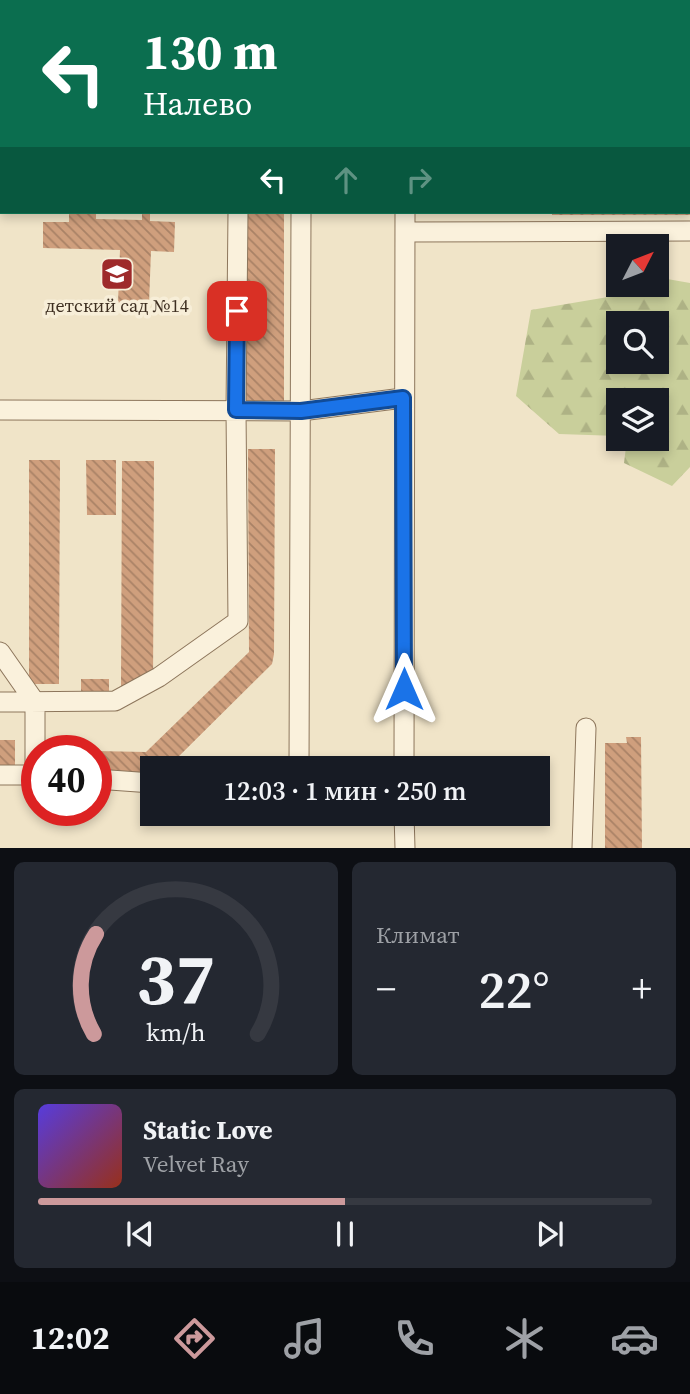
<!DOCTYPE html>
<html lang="ru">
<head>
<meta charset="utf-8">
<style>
	body { margin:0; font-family:"Source Serif 4",serif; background:#242831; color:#f1f3f6; height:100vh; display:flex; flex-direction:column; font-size:26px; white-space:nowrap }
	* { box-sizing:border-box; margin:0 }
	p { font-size:23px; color:#9ea1a6 }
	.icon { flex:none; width:38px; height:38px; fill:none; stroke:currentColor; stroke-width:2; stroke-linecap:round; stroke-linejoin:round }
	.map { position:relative; height:848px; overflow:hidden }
	.drawer { display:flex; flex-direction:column; gap:14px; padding:14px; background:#0d0f14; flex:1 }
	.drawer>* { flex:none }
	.hud { position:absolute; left:0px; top:0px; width:691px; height:214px; box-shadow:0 4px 10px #0003; background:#0b6e4f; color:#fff; overflow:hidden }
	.needle { width:46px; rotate:48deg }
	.buttons { position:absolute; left:606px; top:234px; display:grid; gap:14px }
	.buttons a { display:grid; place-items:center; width:63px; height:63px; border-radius:0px; background:#171b24; box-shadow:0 4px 10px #0003; font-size:35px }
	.speed { position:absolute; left:21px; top:735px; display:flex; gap:14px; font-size:35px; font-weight:700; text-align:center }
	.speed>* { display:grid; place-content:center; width:91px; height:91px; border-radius:50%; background:#171b24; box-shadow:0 4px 10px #0003; line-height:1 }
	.speed .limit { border:10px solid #d22; background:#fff; color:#111 }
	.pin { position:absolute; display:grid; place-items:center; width:60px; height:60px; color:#fff; margin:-30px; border-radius:14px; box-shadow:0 4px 10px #0006 }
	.me { position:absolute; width:77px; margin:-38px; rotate:0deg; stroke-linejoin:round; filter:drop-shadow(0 0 5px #0008) }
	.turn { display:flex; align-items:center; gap:24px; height:147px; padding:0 28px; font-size:32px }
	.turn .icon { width:91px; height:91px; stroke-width:2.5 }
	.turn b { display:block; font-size:49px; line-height:60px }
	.lanes { display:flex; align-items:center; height:66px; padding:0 28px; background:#0003; justify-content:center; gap:35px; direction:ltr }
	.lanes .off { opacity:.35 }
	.big { font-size:52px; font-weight:600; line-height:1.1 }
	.drawer .card { flex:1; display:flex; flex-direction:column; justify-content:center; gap:10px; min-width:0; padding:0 24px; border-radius:10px; background:#242831 }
	.drawer .dial { align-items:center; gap:0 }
	.dial svg { height:182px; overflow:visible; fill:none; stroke:#363941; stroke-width:7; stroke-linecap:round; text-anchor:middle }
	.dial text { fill:#f1f3f6; stroke:none }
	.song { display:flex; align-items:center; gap:21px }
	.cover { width:84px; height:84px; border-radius:10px; background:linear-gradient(135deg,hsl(250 70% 55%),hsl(10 70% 35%)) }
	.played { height:7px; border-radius:4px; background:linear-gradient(90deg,#cc999b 50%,#363941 50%) }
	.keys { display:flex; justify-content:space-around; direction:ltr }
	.heat { display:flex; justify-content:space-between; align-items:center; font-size:38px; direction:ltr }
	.drawer .tiles { flex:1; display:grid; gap:14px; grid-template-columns:1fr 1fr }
	.card:last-child { grid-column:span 2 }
	.trip { position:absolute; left:140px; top:756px; width:410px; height:70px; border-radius:0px; background:#171b24; box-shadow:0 4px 10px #0003; font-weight:600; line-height:70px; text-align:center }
	.dock { display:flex; height:112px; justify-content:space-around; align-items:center; background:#090b0e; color:#9ea1a6 }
	.dock .icon { width:49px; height:49px }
	.dock .active { color:#cc999b }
	.dock b { font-size:32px; color:#f1f3f6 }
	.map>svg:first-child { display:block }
	.forest { fill:url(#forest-firs); fill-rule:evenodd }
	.building { fill:url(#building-back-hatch) }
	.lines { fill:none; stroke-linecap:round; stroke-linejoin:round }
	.minor-casing { stroke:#8d765c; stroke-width:21 }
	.minor { stroke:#faf1dc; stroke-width:19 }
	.route-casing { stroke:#114b97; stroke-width:18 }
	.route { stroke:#1a73e8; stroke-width:12 }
	.labels { text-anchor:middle; stroke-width:7; stroke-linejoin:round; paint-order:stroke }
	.poi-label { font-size:18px; fill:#3d2e20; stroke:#f7eed8 }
</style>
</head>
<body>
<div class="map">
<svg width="690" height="848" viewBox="0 0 690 848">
	<defs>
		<pattern id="forest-firs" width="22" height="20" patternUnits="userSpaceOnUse" patternTransform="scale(1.75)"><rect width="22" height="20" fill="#c9cf9b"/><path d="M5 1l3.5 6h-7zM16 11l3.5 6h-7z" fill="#aeb285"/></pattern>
		<pattern id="building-back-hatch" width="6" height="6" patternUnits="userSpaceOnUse" patternTransform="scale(1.75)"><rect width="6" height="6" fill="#cf9f7d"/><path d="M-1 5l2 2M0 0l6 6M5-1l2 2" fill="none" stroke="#a98266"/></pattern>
	</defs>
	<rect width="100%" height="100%" fill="#f0e4c8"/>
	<path class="forest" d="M616,269L618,285H656V277L690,283V467L672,486L624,463L627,439H656V401H618V436L559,434L516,396L531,310L608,297ZM618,324H656V362H618Z"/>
	<path class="building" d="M69,212H96V219L142,220V212H150V221L175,222L174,252L151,251L149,304L118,303L120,250L43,248V222H69Z
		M246,212H284V416H245Z
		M552,212H690V215H552Z
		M248,449H275L274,654L272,664L167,768H152V776L96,777V751L146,752L249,652Z
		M29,460H60L59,684H29Z
		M86,460H116V515H87Z
		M122,461H154L153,687H121Z
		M81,679H109V705L81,704Z
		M626,737H641L642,848H605V743H627Z
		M0,740H15V773H0Z"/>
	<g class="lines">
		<defs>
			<path id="minor" d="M237,0V2
				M508,0V2
				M632,0V2
				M302,2L303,0
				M403,2V0
				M406,232L690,231
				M0,410L301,411L403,398
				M0,652L35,702V775
				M0,702L115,701L159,677L238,621L236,410L238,212
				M299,768L301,212
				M404,768L405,212
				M0,775H37
				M96,779L152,783
				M404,814L405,848
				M582,848L586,728"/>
		</defs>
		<use href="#minor" class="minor-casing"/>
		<use href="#minor" class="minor"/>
	</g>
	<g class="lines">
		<defs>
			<path id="route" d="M237,311L236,410L301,411L403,398L404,689"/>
		</defs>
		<use href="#route" class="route-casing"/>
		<use href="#route" class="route"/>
	</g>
	<defs>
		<symbol id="school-square" viewBox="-11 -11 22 22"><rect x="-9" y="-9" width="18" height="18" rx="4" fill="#9e2a2b" stroke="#f7eed8"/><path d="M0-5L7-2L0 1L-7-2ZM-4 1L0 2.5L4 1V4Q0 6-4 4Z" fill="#fff"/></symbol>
	</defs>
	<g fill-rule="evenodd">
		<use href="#school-square" x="98" y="255" width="38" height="38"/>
	</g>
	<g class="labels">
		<g class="poi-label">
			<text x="117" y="312">детский сад №14</text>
		</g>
	</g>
</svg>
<div class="buttons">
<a><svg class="needle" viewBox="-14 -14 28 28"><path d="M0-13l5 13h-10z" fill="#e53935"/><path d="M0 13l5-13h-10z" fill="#9ea1a6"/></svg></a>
<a><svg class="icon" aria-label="search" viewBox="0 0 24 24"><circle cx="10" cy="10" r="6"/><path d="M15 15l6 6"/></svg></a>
<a><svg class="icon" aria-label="layers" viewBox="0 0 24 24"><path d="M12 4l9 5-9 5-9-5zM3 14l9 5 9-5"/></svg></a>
</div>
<div class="speed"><div class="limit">40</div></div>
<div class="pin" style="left:237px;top:311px;background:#d93025"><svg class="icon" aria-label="arrive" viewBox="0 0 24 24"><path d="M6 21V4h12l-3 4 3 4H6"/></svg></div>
<svg class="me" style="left:404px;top:689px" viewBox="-20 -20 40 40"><path d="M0-17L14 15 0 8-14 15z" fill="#1a73e8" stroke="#fff" stroke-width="4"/></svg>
<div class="trip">12:03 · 1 мин · 250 m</div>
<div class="hud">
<div class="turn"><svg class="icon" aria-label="left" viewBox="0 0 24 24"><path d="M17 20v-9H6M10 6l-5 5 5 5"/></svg><div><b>130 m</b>Налево</div></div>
<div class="lanes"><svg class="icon" aria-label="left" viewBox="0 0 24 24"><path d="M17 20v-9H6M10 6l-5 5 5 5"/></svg><svg class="icon off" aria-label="ahead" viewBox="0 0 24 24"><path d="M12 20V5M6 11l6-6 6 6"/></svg><svg class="icon off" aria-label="right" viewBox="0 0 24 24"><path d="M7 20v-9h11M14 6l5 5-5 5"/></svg></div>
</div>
</div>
<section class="drawer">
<div class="tiles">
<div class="card dial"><svg viewBox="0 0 100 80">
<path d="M14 69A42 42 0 1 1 86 69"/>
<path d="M14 69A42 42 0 0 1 15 25" stroke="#cc999b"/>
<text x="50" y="56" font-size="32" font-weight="700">37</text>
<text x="50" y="72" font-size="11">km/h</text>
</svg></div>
<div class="card"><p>Климат</p>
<div class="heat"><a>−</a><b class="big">22°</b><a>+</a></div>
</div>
<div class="card">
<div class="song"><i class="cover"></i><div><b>Static Love</b><p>Velvet Ray</p></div></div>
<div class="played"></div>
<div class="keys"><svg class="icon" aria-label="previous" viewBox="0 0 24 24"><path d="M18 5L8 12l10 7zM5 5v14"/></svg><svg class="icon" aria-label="pause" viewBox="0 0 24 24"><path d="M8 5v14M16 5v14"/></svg><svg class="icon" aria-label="next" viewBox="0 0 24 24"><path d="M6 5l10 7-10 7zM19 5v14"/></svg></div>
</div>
</div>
</section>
<nav class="dock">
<b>12:02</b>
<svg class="icon active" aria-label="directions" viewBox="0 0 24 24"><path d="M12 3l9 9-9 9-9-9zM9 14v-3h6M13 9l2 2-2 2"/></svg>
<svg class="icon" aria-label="music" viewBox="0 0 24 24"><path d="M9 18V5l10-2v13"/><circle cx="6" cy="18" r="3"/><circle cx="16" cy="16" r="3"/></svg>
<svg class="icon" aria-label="phone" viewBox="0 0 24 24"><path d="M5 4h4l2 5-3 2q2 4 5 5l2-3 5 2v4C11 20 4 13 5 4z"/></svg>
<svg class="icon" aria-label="climate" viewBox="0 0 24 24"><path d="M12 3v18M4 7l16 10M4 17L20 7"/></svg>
<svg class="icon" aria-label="car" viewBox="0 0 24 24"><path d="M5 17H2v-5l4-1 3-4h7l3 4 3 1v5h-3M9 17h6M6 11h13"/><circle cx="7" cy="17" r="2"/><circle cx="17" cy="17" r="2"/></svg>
</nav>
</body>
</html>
